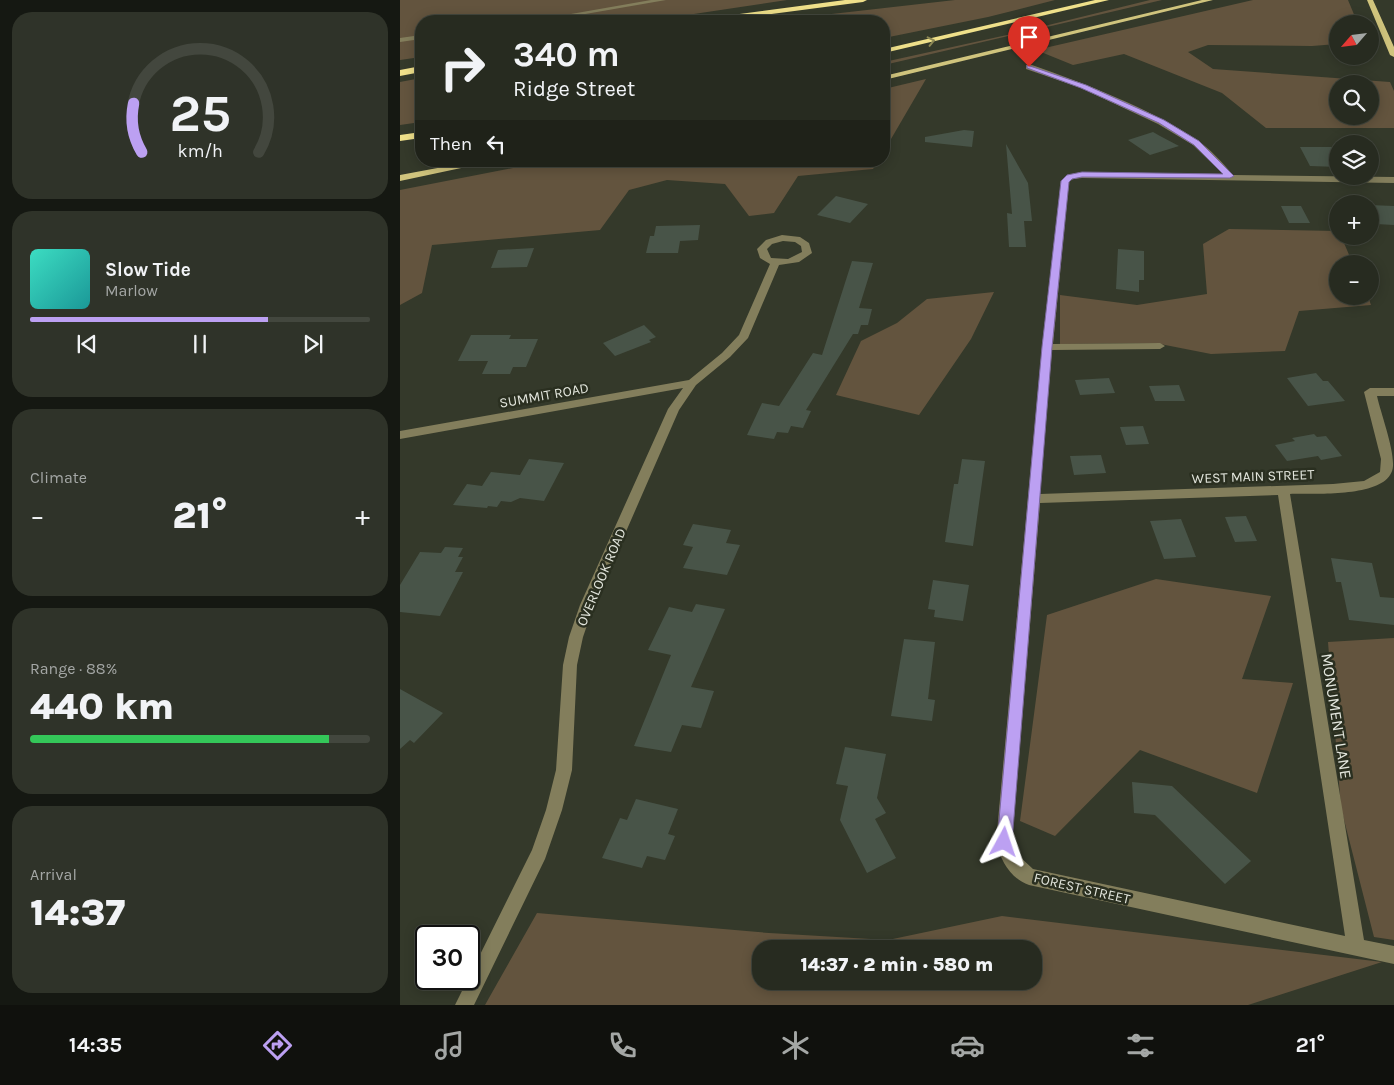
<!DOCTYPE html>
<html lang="en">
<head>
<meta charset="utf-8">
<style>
	body { margin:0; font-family:Karla,sans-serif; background:#2f3329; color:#f1f3f6; height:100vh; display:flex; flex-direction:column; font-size:19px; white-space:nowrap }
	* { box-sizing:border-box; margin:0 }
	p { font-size:16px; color:#a4a7a5 }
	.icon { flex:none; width:28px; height:28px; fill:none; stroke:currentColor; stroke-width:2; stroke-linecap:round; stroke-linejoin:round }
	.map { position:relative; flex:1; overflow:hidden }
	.drawer { display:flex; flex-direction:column; gap:12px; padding:12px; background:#151812; width:400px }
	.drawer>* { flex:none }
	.banner { position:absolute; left:15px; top:15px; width:475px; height:152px; border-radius:20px; box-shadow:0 2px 12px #0003,0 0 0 1px #43473e; background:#272b20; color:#f1f3f6; overflow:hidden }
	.needle { width:32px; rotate:242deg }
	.controls { position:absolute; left:929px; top:15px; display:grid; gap:10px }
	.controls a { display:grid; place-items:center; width:50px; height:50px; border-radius:50%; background:#272b20; box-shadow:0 2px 12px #0003,0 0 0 1px #43473e; font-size:25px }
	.speed { position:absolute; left:15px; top:925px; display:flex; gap:10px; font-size:25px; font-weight:700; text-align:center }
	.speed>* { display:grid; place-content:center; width:65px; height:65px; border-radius:50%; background:#272b20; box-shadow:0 2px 12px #0003,0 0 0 1px #43473e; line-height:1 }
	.speed .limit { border:2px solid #111; border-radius:8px; background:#fff; color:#111 }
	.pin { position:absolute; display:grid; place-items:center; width:42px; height:42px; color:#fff; margin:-51px -21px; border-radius:50% 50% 50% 0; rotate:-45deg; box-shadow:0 0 5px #0007 }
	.pin .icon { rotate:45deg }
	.me { position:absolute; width:55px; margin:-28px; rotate:5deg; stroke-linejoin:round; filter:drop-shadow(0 0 4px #0008) }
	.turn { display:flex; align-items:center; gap:18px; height:105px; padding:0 15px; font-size:22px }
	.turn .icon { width:65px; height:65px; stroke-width:2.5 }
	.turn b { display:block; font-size:35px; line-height:42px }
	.then { display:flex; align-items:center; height:48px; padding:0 15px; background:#0003; gap:10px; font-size:19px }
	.big { font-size:38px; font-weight:800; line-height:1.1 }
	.drawer .card { flex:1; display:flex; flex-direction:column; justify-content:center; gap:8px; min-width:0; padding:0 18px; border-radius:20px; background:#2f3329 }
	.drawer .dial { align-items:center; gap:0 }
	.dial svg { height:130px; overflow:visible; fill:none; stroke:#43473e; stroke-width:7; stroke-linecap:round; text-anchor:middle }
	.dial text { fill:#f1f3f6; stroke:none }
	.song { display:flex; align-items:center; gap:15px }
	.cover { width:60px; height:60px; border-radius:8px; background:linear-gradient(135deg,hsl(170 70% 55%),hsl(180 70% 35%)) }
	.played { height:5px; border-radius:2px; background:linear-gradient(90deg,#bca0f2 70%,#43473e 70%) }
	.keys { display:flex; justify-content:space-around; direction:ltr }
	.heat { display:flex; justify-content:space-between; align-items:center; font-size:28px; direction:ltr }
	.charge { height:8px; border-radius:4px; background:linear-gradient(90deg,#34c759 88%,#43473e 0) }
	.trip { position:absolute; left:352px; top:940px; width:290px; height:50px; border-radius:20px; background:#272b20; box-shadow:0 2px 12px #0003,0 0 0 1px #43473e; font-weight:800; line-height:50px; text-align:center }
	.tabs { display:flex; height:80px; justify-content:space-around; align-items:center; background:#10110d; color:#a4a7a5 }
	.tabs .icon { width:35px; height:35px }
	.tabs .current { color:#bca0f2 }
	.tabs b { font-size:22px; color:#f1f3f6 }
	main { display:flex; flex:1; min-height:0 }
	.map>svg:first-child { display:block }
	.green { fill:#63543e; fill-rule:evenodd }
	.building { fill:#485448 }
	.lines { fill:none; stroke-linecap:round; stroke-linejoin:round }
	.minor { fill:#837e5c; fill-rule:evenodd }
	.major { fill:#d0c47d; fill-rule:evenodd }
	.highway { fill:#efe08a; fill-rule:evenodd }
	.oneway { stroke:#8c8855 }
	.route { fill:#bca0f2; stroke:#7a689d }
	.labels { text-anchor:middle; stroke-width:5; stroke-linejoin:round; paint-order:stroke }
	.street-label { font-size:14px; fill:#e3e6dd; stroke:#2a2f20 }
	.near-street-label { font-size:16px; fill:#e3e6dd; stroke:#2a2f20 }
</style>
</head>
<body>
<main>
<section class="drawer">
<div class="card dial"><svg viewBox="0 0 100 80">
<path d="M14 69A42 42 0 1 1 86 69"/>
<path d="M14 69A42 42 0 0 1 9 39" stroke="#bca0f2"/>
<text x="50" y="56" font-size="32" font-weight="700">25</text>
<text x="50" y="72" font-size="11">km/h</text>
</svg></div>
<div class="card">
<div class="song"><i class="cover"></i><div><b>Slow Tide</b><p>Marlow</p></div></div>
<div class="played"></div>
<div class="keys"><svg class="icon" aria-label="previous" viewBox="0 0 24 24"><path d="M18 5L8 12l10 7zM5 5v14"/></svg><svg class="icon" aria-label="pause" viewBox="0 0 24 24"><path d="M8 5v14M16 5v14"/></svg><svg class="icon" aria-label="next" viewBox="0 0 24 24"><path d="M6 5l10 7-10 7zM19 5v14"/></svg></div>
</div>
<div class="card"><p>Climate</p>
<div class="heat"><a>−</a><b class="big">21°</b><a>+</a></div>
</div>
<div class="card"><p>Range · 88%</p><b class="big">440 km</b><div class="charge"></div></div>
<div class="card"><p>Arrival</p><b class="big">14:37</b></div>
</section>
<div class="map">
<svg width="994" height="1005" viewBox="0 0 994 1005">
	<rect width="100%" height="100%" fill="#34392a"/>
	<path class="green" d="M0,0H387L247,21H21V57L0,60Z
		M555,0H655L588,17L484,38V21H370Z
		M750,0H762L484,65V62L616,33Z
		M853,0H948L958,24H938L937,44L912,46L808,45L788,52L813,69L990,82L994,91V128H866L822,93L724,54L673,65L636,50ZM938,84H970V116H938Z
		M21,78V122L0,125V82Z
		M526,79L484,151V89Z
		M149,161H478L473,169L398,176L374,213L349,216L325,184L267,180L229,190L200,230L32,245L22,293L0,305V190Z
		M829,229L937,231L938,236H941L953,264H938V296H968L971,305L899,311L885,351L811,354L755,343L660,344V295L737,305L807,294L803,244Z
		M594,292L571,339L519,415L436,395L461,341L497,323L527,299Z
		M756,579L871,596L842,679L893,683L857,793L740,750L655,836L620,821L647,615Z
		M994,638V940L974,937L941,808L928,642Z
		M137,913L369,933L488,940L602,916L982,962L848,1005H85ZM361,949H634V981H361Z"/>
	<path class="building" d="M564,130L574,131L572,147L525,142V137Z
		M753,132L760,136L779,146L750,155L728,140Z
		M606,144L628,183L632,221H624L626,247H609L607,213L612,214Z
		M900,147H938V167L910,166Z
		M436,196L468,204L450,223L417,215Z
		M970,205L994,206V225L976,224L970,213Z
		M881,206H901L910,223H889Z
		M300,225L298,240L280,241L278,253H246L250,236H254L256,226Z
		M134,248L127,267L91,268L98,250Z
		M718,249L744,251V280H739V292L716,289Z
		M452,261L473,263L459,308L472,309L468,325H461L458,334H453L406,410L411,411L403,428L391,426L388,433L377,432L374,439L347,435L362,403L379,406L413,353L422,355Z
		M244,325L256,337L249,340L251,342L215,356L203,343Z
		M71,335H111L109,339H138L126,367H113L110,374H82L88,361H58Z
		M916,373L923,381H928L945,401L908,406L887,378Z
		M709,378L715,393L680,395L675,380Z
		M779,385L785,401H755L749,386Z
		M743,426L749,444L726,445L720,427Z
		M914,434L917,437L926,436L942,456L921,460L918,456L887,461L875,445L895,441L892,438Z
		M701,455L706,473L674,475L670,456Z
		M129,459L164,463L144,501L120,498L111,502L101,501L97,507L88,506L87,508L53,505L67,484L82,486L91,472L120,475Z
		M562,459L585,461L573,546L545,542L554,484H558Z
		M846,516L857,541L835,542L825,517Z
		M781,519L796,557L764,559L750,521Z
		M293,524L331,530L326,543L340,545L327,575L283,568L293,547L283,545Z
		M45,547L63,548L58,557H63L55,572H63L40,616L0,612V585L20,552L41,553Z
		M931,558L972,563L980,597L994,598V625L949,620L941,582H936Z
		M533,580L569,585L563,621L534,617L535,610L528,609Z
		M296,604L325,609L291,687L314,691L301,728L282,725L271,752L234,746L271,655L248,650L269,607L292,612Z
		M504,639L535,642L528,699L535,700L532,721L491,716Z
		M0,689L43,713L14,743L10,740L0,749Z
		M445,747L486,754L477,798L486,813L475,819L496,858L467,873L440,820L448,786L436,784Z
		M732,782L772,786L851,861L825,884L755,815L734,813Z
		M236,799L278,809L268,834L275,836L265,860L247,856L242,868L202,858L220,818L227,820Z"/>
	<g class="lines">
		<path class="minor" d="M251,0H266L145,21H131Z
			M21,35V39L0,42V38Z
			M626,65H632C688,85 747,107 797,140C810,149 823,163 833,175L994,177V183L682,178L673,179L669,182L653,344L760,343L765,346L760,349L652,350L640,494L933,484L964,481L980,472L981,459L964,392L970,388H994V396H977C981,414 994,448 993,466C991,499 913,493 890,494L964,940L994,946V964L629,885C610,878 601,861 596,842L642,347L661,181L667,175L682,172L824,175L793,145L758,124L681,88L626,69ZM878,495L945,936L633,869L619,856L612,842L640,503Z
			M382,235L400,237L409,243L412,253L399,262L379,265L348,338L330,357L296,385L279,410L194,605L183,637L177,665L172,770L162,810L145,859L74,1005H55L132,850L146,810L156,770L163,665L169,637L180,605L268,409L283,388L0,439V431L289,380L322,353L339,335L370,264L360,258L357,249L366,240ZM383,241L395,242L401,246L402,252L388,259L371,258L367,249L372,244Z"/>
		<path class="major" d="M802,0H813L484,80V76Z
			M967,0H973L994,47V57L990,55Z
			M75,161H94L0,181V175Z"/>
		<path class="highway" d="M445,0H467L463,2L318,21H298L302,19Z
			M695,0H709L484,53V49Z
			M21,66V72L0,76V70Z
			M21,132V138L0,141V135Z"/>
	</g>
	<defs><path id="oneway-chevron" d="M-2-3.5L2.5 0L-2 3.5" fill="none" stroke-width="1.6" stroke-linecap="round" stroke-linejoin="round" transform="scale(1.25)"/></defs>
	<use class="oneway" href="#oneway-chevron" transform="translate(531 41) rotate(-13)"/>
	<path class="route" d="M627,65L686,85L764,120L799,141L834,176L830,178L682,177L672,179L669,182L652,347L612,842L609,847L604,849L599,847L597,842L642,347L661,181L667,175L682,172L823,174L794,145L759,123L681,88L627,68Z"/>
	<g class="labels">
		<g class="street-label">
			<text transform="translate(144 395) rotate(-10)" y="5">SUMMIT ROAD</text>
			<text transform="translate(853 476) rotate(-2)" y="5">WEST MAIN STREET</text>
			<text transform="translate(201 577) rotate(-67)" y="5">OVERLOOK ROAD</text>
			<text transform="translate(682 888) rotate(13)" y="5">FOREST STREET</text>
		</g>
		<g class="near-street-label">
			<text transform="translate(937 716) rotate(81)" y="6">MONUMENT LANE</text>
		</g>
	</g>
</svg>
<div class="controls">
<a><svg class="needle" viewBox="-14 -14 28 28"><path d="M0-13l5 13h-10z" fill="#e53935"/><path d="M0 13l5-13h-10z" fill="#a4a7a5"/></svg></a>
<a><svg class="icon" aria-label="search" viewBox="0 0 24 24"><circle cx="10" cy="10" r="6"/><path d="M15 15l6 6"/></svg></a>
<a><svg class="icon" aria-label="layers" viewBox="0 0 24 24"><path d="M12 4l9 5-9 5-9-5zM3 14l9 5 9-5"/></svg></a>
<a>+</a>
<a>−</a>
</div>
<div class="speed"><div class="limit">30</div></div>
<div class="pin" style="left:629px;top:67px;background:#d93025"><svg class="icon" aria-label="arrive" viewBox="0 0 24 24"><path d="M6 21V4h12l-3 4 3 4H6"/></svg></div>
<svg class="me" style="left:604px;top:842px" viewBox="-20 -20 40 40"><path d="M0-17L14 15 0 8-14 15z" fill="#bca0f2" stroke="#fff" stroke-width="4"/></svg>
<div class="trip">14:37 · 2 min · 580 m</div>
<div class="banner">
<div class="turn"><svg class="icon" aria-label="right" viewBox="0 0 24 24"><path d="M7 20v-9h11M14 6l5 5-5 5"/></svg><div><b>340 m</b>Ridge Street</div></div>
<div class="then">Then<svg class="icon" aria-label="left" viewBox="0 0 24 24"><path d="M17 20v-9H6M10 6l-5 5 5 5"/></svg></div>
</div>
</div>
</main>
<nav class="tabs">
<b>14:35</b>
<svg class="icon current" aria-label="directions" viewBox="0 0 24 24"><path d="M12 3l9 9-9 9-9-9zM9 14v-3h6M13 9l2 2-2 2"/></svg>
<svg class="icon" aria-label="music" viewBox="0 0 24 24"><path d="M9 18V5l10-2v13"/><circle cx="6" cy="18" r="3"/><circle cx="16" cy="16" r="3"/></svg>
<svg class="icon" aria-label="phone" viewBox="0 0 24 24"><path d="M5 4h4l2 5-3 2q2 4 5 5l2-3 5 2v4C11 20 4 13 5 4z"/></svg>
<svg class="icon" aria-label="climate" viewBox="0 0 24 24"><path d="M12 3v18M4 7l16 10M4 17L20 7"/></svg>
<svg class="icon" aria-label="car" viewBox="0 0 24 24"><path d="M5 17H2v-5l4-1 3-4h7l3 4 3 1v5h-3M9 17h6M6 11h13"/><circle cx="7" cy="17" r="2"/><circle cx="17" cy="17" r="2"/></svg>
<svg class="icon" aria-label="filters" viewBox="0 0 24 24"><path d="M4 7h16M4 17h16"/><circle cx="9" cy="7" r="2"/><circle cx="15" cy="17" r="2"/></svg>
<b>21°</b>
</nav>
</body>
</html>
